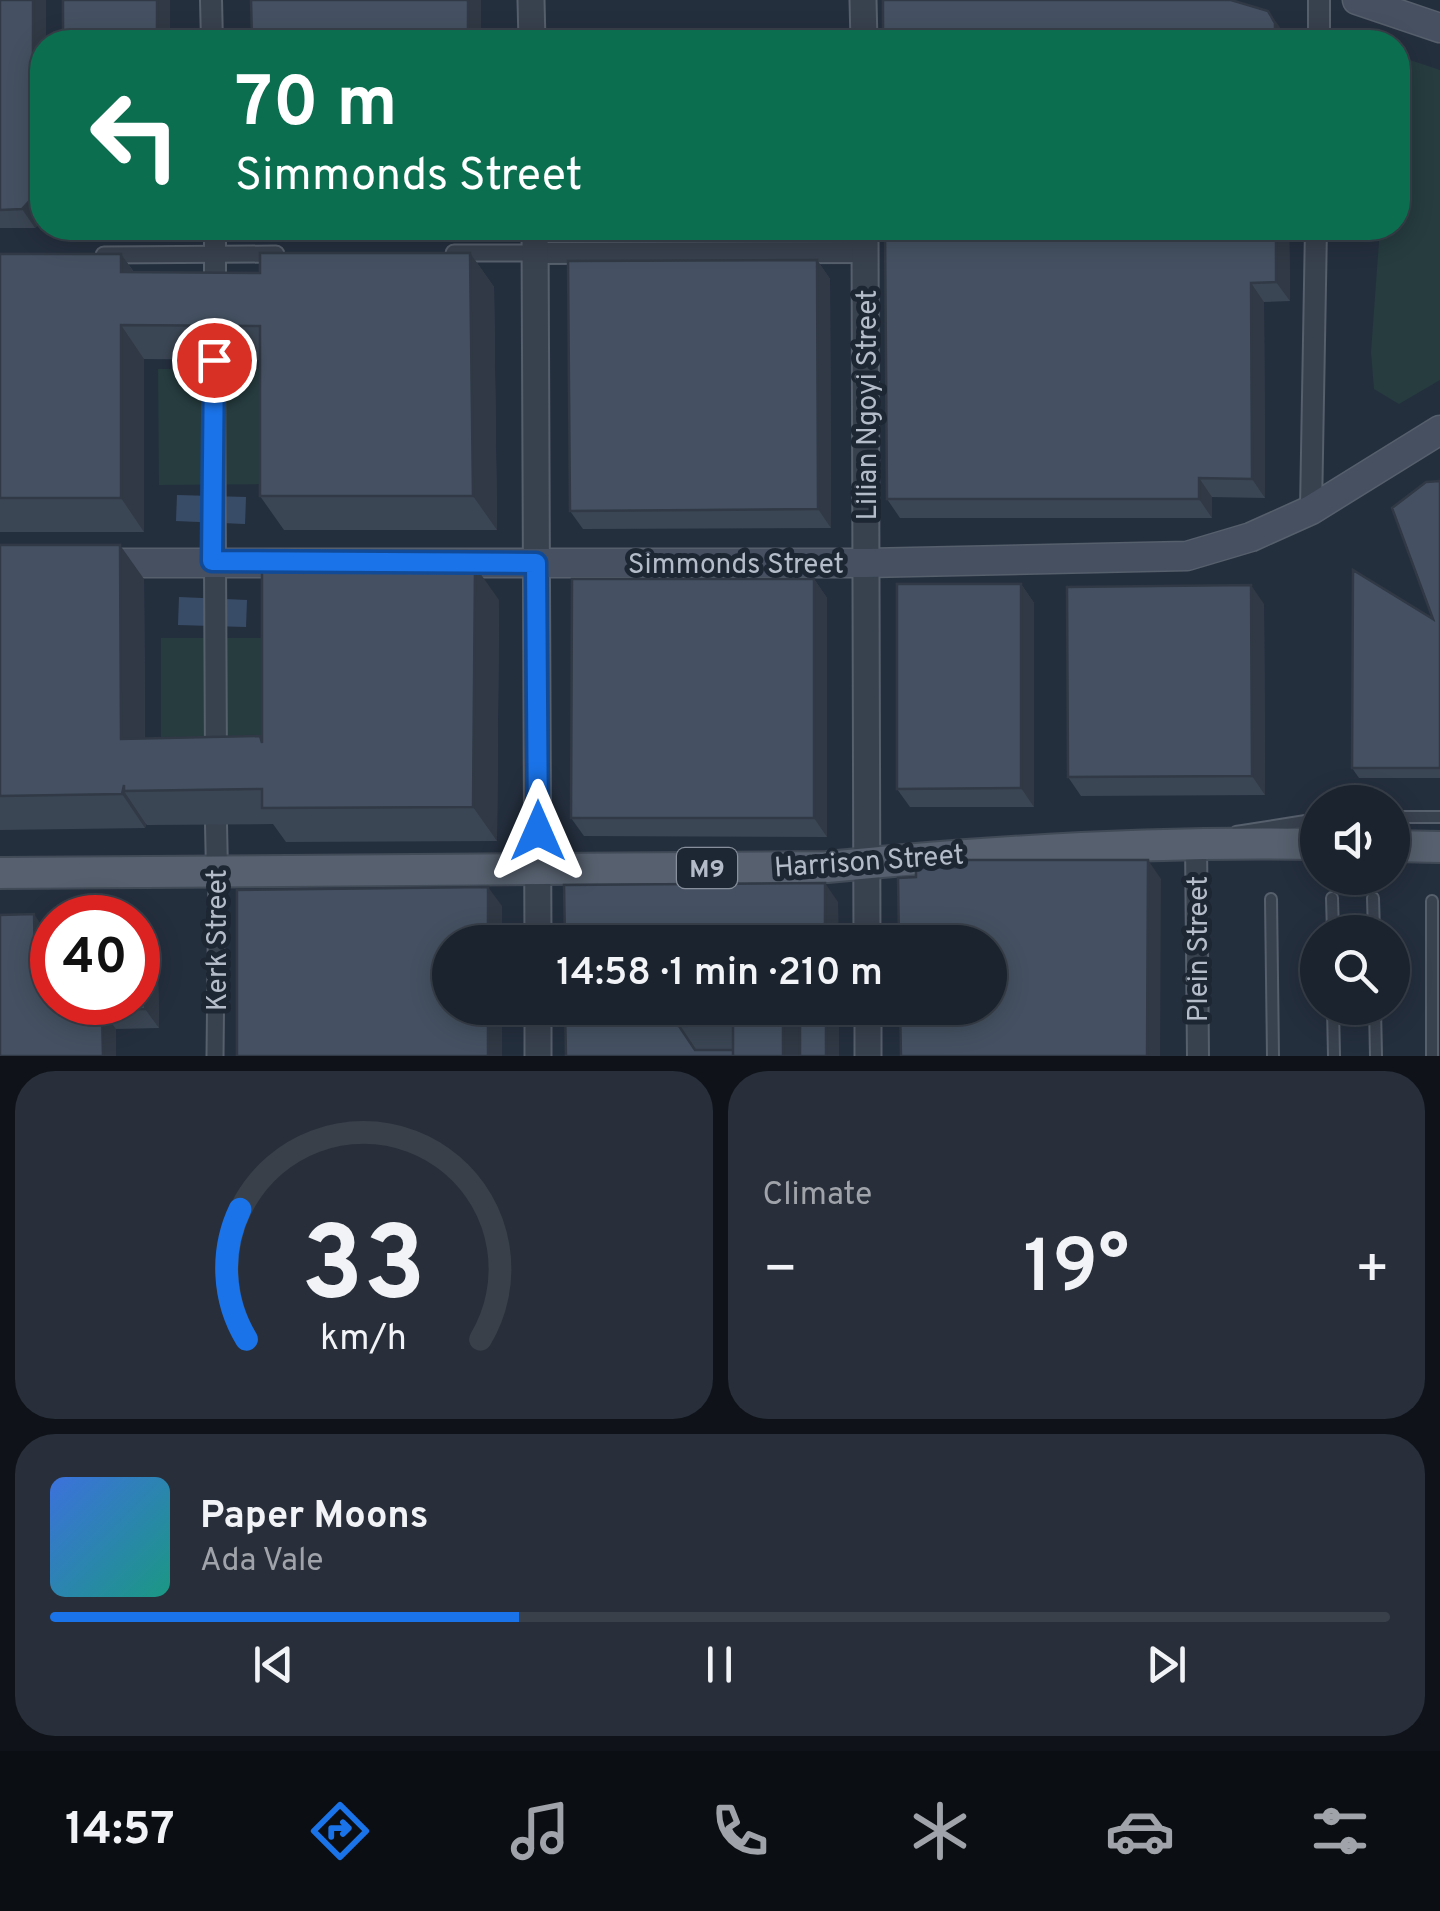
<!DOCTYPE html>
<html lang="en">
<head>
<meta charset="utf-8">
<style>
	body { margin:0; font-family:Overpass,sans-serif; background:#282f3a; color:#f1f3f6; height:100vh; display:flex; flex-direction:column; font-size:38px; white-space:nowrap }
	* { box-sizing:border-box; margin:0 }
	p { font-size:32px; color:#a0a4aa }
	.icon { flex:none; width:55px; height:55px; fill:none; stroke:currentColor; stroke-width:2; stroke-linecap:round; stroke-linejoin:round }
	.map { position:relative; height:1056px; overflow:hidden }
	.side { display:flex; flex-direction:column; gap:15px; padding:15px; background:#0f1319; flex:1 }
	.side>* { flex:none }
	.top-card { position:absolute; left:30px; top:30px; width:1380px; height:210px; border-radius:40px; box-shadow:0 5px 25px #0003,0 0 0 2px #39404a; background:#0b6e4f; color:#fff; overflow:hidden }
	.controls { position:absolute; left:1300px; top:785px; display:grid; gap:20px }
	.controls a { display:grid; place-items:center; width:110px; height:110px; border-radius:50%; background:#1b232e; box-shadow:0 5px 25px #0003,0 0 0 2px #39404a; font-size:50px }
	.speed { position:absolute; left:30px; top:895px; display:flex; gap:20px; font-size:50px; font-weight:700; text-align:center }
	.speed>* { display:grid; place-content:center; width:130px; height:130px; border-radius:50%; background:#1b232e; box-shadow:0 5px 25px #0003,0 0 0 2px #39404a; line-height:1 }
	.speed .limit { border:15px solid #d22; background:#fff; color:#111 }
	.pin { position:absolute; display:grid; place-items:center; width:85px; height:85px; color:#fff; margin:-42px; border:5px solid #fff; border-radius:50%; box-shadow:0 2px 10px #0007 }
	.me { position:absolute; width:110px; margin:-55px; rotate:0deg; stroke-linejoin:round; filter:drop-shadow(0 0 8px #0008) }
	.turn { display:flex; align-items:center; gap:35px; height:210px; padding:0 40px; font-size:45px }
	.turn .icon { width:130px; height:130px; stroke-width:2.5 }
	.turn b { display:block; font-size:70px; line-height:85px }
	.big { font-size:75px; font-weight:600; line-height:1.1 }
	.side .tile { flex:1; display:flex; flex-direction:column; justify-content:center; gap:15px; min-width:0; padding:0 35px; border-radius:40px; background:#282f3a }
	.side .dial { align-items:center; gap:0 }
	.dial svg { height:260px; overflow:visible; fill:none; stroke:#39404a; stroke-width:7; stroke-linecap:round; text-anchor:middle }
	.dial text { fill:#f1f3f6; stroke:none }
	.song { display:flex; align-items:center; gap:30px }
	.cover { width:120px; height:120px; border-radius:15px; background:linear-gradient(135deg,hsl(220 70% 55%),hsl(170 70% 35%)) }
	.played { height:10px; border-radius:5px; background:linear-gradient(90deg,#1a73e8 35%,#39404a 35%) }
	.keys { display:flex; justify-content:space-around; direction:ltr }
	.heat { display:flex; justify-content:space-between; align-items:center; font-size:55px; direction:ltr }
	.side .tiles { flex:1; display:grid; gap:15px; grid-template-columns:1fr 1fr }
	.tile:last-child { grid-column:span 2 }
	.trip { position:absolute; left:432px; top:925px; width:575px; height:100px; border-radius:50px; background:#1b232e; box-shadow:0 5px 25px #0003,0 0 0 2px #39404a; font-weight:600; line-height:100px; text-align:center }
	.tabs { display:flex; height:160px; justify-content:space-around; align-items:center; background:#0b0e12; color:#a0a4aa }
	.tabs .icon { width:70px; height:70px }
	.tabs .selected { color:#1a73e8 }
	.tabs b { font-size:45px; color:#f1f3f6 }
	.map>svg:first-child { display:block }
	.green { fill:#263c3f }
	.water { fill:#394c67 }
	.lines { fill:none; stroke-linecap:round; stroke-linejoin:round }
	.service-casing { stroke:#565f6c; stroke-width:14 }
	.pedestrian-casing { stroke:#565f6c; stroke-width:19 }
	.minor-casing { stroke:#565f6c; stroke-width:24 }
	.tertiary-casing { stroke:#565f6c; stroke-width:29 }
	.secondary-casing { stroke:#565f6c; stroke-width:31 }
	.primary-casing { stroke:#414a57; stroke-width:34 }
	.service { stroke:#38414e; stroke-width:10 }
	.pedestrian { stroke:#38414e; stroke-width:15 }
	.minor { stroke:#38414e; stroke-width:20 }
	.tertiary { stroke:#38414e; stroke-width:25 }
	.secondary { stroke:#465061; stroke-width:28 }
	.primary { stroke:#56606e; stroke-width:30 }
	.wall { fill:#3b4654 }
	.shaded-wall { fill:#303945 }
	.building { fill:#455162; stroke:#303945; stroke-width:2.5 }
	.route-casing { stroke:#114b97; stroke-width:25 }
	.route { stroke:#1a73e8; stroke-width:18 }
	.labels { text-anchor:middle; stroke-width:10; stroke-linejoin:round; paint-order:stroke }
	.shield { fill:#1d2633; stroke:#878f9c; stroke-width:2.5 }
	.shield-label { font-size:25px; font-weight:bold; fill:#b4bcc9 }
	.street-label { font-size:28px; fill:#b4bcc9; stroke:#1d2633 }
</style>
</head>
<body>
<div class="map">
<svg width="1440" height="1056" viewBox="0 0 1440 1056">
	<rect width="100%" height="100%" fill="#242f3e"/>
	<path class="green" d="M1407,59L1440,70V380L1399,404L1374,389L1371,352L1380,228H1398V90Z
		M277,368L278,484L159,485L158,369Z
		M161,638H278V760H161Z"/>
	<path class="water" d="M177,495L246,497L245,524L176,521Z
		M179,597L247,600L246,627L178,625Z"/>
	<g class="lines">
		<defs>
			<path id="service" d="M1392,817H1440
				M1236,832L1318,819
				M1332,898L1333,932
				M1373,898L1374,932
				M1271,899L1273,1056
				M1333,1008L1334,1056
				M1375,1008L1376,1056
				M1432,1056V901"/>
			<path id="pedestrian" d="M454,253H535
				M104,255L276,254
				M215,1056L217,871"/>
			<path id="minor" d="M211,0L212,42
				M1319,42V0
				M535,253L865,252
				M215,300V228
				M214,360L216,763
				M1311,510L1316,228
				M216,824L217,871
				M1196,842L1198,1056"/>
			<path id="tertiary" d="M531,0L532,42
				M863,0L864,42
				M535,228L538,942
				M865,228L867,942
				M538,1008V1056
				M868,1008V1056"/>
			<path id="secondary" d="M1357,0L1440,28
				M96,563H866L1187,556L1251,537L1311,510L1440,430"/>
			<path id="primary" d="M1392,846L1440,847
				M0,873L827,867C991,851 1153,841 1318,844"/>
		</defs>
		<use href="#service" class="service-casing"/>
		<use href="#pedestrian" class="pedestrian-casing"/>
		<use href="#minor" class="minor-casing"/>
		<use href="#tertiary" class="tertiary-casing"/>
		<use href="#secondary" class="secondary-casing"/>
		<use href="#primary" class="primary-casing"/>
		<use href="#service" class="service"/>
		<use href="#pedestrian" class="pedestrian"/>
		<use href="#minor" class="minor"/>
		<use href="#tertiary" class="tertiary"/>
		<use href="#secondary" class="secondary"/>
		<use href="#primary" class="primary"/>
	</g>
	<path class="wall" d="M0,0L42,42V221L35,228H0Z
		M276,228H472L468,229L285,230Z
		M885,228H1289L1290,301L1264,302L1265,498L1212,497V518H900L887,499Z
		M470,253L494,287L497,530H284L260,496V360L144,359V532H0V254H121L134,272L260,273Z
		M817,260L830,279L831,528L583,529L570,511Z
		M1440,481V778H1359L1352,768L1433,619Z
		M0,545L144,579L145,738L262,739L499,600L497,841L286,842L273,824L147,825L146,824L145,828L0,830Z
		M814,579L827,598V837L584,836L571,818Z
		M1021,584L1034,603V807H910L897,789Z
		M1264,604L1265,795L1081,796L1068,777Z
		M47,933V957L158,975L159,1028L116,1029V1056H0Z
		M565,1008H839V1056H566Z"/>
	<path class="shaded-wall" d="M33,0H46V42H42V221L35,228L22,209Z
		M157,0H170V42H157Z
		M468,0H481V42H468Z
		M1268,11L1282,30L1288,42H1275Z
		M1276,228H1289L1290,301L1276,282Z
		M470,253L494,287L497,530L473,496Z
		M121,254L145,288L121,272Z
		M817,260L830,279L831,528L818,509Z
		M1251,283L1264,302L1265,498L1252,479Z
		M121,325L144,359V532L121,498Z
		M1199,478L1212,497V518L1199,499Z
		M120,545L144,579L145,773L121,739Z
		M475,566L499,600L497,841L473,807Z
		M814,579L827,598V837L814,818Z
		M1021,584L1034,603V807L1021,788Z
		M1251,585L1264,604L1265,795L1252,776Z
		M124,785V791L146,824L145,828L122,794Z
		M1148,860L1161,879L1160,1056H1147Z
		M825,883L838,902L839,942H825Z
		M488,887L502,906V942H488Z
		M34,914L47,933L48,976L35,957Z
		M783,928L793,942H783Z
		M145,957L158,975L159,1028L145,1009Z
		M488,1008H502V1056H488Z
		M783,1008H813V1056H783Z
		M826,1008H839V1056H826Z
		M102,1010L116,1029V1056H103Z"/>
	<path class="building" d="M0,0H33V197L22,209L0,210Z
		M63,0H157V42H63Z
		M251,0H468V42H269L266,40H252Z
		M883,0H1231L1268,11L1275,23V42H883Z
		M885,228H1276V282L1251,283L1252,479L1199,478V499H887Z
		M260,253H470L473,496H260V326L121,325V498H0V254H121V272L260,273Z
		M817,260L818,509L570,511L568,261Z
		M1440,481V768H1352L1353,570L1433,619L1392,508L1426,482Z
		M0,545H120L121,739L260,736L262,743V568L475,566L473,807L262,808V789L124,791V785L122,794L0,796Z
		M572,579H814V818H571Z
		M897,584H1021V788L897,789Z
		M1251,585L1252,776L1068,777L1067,587Z
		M961,860H1148L1147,1056H901L900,1008H990V942H899L898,878L916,877V868L961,867Z
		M825,883V942H793L783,928H733V942H565L564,885Z
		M488,887V942H450V1008H488V1056H237V890Z
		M34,914L35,957H52V1002H138V957H145V1009L102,1010L103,1056H0V915Z
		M733,928H783V942H733Z
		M565,1008H678L679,1026L695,1050H733V1056H566Z
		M678,1008H783V1056H733V1025L679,1026Z
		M800,1008H826V1056H800Z"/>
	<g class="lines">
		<defs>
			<path id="route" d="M214,360L212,561L536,563L538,831"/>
		</defs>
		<use href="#route" class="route-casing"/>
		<use href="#route" class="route"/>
	</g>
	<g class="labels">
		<rect class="shield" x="677" y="848" width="60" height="40" rx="8"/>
		<g class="shield-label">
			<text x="707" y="877">M9</text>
		</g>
		<g class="street-label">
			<text transform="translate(866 405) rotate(-90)" y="10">Lilian Ngoyi Street</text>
			<text x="736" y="573">Simmonds Street</text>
			<text transform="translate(869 860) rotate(-4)" y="10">Harrison Street</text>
			<text transform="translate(216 940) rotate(-90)" y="10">Kerk Street</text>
			<text transform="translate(1197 949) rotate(-90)" y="10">Plein Street</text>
		</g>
	</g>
</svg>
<div class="controls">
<a><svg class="icon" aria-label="sound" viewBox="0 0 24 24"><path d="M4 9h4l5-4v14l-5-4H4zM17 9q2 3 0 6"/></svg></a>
<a><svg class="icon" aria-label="search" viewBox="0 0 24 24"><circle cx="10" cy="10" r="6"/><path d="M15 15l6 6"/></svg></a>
</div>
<div class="speed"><div class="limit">40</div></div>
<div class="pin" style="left:214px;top:360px;background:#d93025"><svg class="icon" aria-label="arrive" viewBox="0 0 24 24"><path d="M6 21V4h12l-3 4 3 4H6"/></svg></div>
<svg class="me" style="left:538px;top:831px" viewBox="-20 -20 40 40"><path d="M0-17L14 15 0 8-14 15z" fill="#1a73e8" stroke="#fff" stroke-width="4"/></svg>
<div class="trip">14:58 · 1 min · 210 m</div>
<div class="top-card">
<div class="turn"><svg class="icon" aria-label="left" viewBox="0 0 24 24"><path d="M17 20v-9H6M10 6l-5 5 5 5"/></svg><div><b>70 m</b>Simmonds Street</div></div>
</div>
</div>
<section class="side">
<div class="tiles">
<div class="tile dial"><svg viewBox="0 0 100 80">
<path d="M14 69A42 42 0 1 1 86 69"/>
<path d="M14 69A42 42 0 0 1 12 29" stroke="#1a73e8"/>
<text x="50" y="56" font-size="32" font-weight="700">33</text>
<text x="50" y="72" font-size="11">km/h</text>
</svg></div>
<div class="tile"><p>Climate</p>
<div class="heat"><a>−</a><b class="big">19°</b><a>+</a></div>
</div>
<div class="tile">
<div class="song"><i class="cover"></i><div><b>Paper Moons</b><p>Ada Vale</p></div></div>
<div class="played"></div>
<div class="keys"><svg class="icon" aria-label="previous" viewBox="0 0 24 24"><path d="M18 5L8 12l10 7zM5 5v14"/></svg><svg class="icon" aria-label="pause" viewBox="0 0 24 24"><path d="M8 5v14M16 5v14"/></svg><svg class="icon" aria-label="next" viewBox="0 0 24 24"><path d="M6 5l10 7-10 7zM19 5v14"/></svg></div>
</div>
</div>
</section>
<nav class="tabs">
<b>14:57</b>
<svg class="icon selected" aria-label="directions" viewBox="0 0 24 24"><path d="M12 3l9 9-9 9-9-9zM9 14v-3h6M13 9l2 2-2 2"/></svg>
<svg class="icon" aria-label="music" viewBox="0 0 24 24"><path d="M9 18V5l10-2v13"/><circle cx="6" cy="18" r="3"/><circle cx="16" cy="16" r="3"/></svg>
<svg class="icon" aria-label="phone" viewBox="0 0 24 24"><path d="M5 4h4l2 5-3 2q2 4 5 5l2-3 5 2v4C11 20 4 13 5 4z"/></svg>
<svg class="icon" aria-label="climate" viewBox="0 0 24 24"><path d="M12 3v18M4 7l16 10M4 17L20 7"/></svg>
<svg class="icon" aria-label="car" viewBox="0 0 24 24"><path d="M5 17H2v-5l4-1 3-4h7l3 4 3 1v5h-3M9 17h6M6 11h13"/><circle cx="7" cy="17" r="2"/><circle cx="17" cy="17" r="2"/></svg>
<svg class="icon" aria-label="filters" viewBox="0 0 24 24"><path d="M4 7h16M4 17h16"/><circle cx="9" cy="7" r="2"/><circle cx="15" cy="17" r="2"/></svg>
</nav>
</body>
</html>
